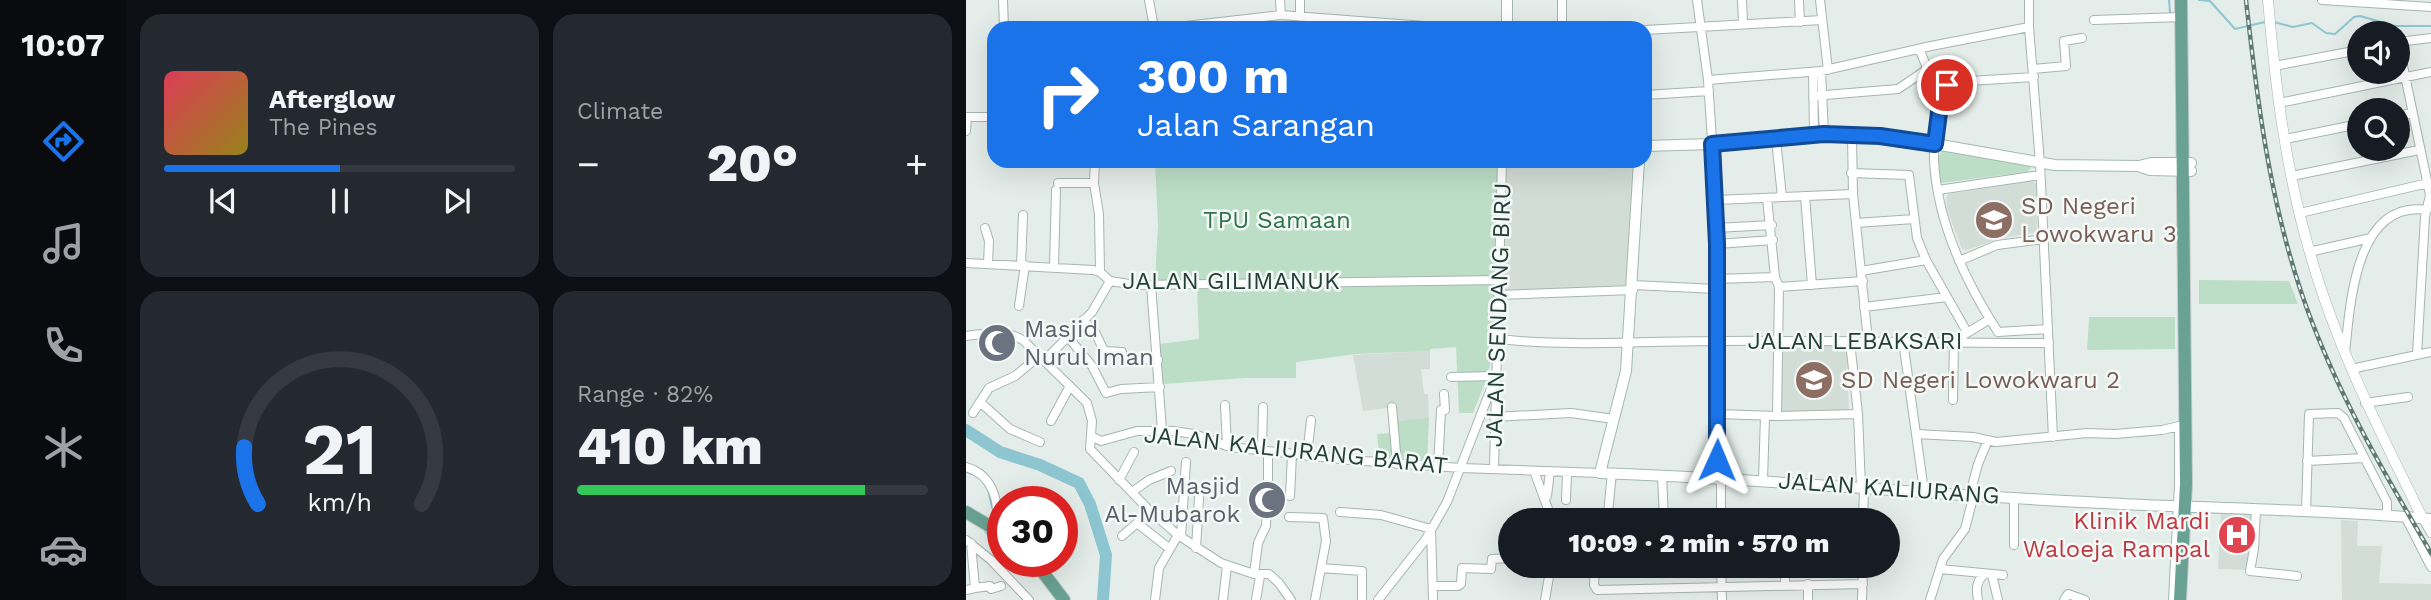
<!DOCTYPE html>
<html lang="en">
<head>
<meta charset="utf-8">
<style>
	body { margin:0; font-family:"Work Sans",sans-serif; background:#242831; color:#f1f3f6; height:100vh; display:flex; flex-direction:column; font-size:26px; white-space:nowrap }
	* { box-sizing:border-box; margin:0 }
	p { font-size:23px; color:#9ea1a6 }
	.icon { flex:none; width:38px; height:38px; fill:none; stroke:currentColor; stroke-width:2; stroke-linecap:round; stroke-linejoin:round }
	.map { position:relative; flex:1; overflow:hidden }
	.panel { display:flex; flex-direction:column; gap:14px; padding:14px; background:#0d0f14; width:840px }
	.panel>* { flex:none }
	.top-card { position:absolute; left:21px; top:21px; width:665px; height:147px; border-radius:21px; box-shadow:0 7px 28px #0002; background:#1a73e8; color:#fff; overflow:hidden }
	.tools { position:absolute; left:1381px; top:21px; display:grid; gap:14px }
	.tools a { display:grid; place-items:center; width:63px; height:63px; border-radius:50%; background:#171b24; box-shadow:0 7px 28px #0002; font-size:35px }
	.speed { position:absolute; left:21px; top:486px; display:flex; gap:14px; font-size:35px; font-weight:700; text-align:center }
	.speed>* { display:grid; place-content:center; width:91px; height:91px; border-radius:50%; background:#171b24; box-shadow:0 7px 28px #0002; line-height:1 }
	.speed .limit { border:10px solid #d22; background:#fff; color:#111 }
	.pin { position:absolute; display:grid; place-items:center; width:60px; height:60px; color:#fff; margin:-30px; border:4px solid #fff; border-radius:50%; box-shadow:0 2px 7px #0007 }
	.me { position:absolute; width:77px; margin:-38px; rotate:1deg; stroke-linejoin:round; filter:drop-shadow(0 0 5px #0008) }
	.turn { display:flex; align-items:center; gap:24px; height:147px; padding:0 35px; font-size:32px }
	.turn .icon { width:91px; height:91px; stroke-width:2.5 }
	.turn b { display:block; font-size:49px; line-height:60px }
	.big { font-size:52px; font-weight:800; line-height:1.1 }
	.panel .widget { flex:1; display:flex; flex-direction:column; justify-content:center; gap:10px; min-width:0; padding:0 24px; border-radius:21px; background:#242831 }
	.panel .dial { align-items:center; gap:0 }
	.dial svg { height:182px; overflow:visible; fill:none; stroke:#363941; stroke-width:7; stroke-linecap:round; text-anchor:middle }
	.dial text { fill:#f1f3f6; stroke:none }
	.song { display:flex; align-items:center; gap:21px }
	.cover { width:84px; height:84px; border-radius:10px; background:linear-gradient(135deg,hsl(350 70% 55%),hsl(50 70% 35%)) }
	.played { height:7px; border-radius:4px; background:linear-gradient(90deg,#1a73e8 50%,#363941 50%) }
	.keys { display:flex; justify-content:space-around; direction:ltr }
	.heat { display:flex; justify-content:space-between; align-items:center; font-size:38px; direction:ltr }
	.charge { height:10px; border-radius:5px; background:linear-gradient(90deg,#34c759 82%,#363941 0) }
	.panel .tiles { flex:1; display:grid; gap:14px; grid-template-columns:repeat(2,1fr) }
	.trip { position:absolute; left:532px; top:508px; width:402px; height:70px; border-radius:35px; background:#171b24; box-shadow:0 7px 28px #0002; font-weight:800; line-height:70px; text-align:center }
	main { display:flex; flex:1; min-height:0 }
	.tab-bar { display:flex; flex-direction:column; width:126px; justify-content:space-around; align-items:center; background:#090b0e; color:#9ea1a6 }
	.tab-bar .icon { width:49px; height:49px }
	.tab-bar .current { color:#1a73e8 }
	.tab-bar b { font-size:32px; color:#f1f3f6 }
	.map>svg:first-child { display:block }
	.built { fill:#d2ddd8 }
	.green { fill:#bddec6 }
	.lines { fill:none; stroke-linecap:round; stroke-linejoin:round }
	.stream { stroke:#8dc6d1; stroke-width:2 }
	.river { stroke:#8dc6d1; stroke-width:12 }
	.minor-casing { stroke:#a6b5b0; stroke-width:10 }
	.tertiary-casing { stroke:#a6b5b0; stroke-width:11 }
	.secondary-casing { stroke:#a2b9b1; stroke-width:12 }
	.primary-casing { stroke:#c1c9c7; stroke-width:14 }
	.minor { stroke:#fff; stroke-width:8 }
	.tertiary { stroke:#fff; stroke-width:10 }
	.secondary { stroke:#fff; stroke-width:10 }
	.primary { stroke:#69a293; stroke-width:12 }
	.rail-casing { stroke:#5e7a72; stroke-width:4.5 }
	.rail { stroke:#f4f9f7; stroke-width:2; stroke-dasharray:5; stroke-linecap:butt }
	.route-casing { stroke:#114b97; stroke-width:18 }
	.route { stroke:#1a73e8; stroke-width:12 }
	.labels { text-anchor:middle; stroke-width:5; stroke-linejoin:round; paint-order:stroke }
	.education-label { font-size:24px; fill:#785e54; stroke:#f4f9f7; text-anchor:start }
	.park-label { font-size:24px; fill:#2e754a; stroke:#f4f9f7 }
	.street-label { font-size:24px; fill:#233f37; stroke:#f4f9f7 }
	.worship-label { font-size:24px; fill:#5b616d; stroke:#f4f9f7; text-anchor:start }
	.health-label { font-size:24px; fill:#be3a42; stroke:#f4f9f7; text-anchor:end }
</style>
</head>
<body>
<main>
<nav class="tab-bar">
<b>10:07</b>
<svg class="icon current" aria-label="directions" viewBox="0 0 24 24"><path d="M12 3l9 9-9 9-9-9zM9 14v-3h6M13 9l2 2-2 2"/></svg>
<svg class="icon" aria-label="music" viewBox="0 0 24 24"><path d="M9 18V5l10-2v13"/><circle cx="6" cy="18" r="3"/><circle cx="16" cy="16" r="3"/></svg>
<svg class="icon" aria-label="phone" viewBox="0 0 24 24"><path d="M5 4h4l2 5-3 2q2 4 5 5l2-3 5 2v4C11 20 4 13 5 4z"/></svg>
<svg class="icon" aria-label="climate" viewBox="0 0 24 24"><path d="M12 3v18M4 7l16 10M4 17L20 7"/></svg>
<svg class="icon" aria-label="car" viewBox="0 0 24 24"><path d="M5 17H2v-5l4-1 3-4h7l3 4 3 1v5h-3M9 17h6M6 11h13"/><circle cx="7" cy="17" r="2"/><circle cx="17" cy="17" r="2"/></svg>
</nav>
<section class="panel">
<div class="tiles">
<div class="widget">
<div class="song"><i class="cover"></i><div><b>Afterglow</b><p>The Pines</p></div></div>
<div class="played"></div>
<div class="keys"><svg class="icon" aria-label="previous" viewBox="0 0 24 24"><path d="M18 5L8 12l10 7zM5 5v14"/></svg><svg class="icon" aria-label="pause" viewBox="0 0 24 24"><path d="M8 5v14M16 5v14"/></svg><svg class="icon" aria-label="next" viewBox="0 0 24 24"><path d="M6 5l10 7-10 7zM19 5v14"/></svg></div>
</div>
<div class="widget"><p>Climate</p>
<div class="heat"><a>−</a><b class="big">20°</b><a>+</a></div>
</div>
<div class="widget dial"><svg viewBox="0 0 100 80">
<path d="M14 69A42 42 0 1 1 86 69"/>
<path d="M14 69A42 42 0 0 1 8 44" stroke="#1a73e8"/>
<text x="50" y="56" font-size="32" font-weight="700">21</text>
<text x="50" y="72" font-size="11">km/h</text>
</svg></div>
<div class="widget"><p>Range · 82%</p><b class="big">410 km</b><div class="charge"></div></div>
</div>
</section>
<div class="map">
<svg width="1465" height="600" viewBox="0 0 1465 600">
	<rect width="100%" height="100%" fill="#e4ede9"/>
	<path class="built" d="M538,161H668L662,285L603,290H538L536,288Z
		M1067,181L1070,184L1071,232L1032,239L1001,250L996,249L981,209L980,197L983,194Z
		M814,345H878L881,348L883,412L813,415Z
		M464,351V369H455L458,394H462L463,419L430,421L429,407L397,411L387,355Z
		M1255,511L1289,513L1283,570L1252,569Z
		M1375,520L1392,521L1391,546H1416L1413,583L1465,584V600H1376Z"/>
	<path class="green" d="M976,150L1064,166L1065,168L1061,172L975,183L971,160Z
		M189,161H532L529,277L189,281L192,225Z
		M1233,280L1323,281L1332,304H1233Z
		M529,283L525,361L519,383L507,413H493L490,347L464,349V351L390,354L330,362V378H279L197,384L193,344L233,339L231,285Z
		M1123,317H1209V349L1121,350Z
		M463,418L461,462L434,460L430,421Z
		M426,433L428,459L414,460L411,434Z"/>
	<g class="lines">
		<path class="stream" d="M1203,0L1204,13
			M1233,0L1244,1L1269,29L1299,22
			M1308,22L1327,27L1346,23L1360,33L1369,34L1388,17L1394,16L1429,26H1465
			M0,472L9,475
			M22,489L26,507
			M19,531L23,536"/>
		<path class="river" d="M0,430L34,452L74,465L113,483L124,504L140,555L137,600"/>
		<defs>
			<path id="minor" d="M37,0L38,28
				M183,0L188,28
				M314,0L315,15
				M334,0V17
				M596,0V28
				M731,0L742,80L750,200L751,477
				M776,0L777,23
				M854,0L862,70
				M1063,0V27L1074,163L1087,437
				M1356,0L1465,7
				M833,1L834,22
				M1128,20L1216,17
				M202,28L315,15L485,28
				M679,30L856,20
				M1432,42L1464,195L1459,217L1451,355
				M1432,42L1465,38
				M1308,66L1393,50
				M1067,69L1100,66L1098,41L1116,38
				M855,71L858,134
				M847,72L848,135
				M742,80L855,71L965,46L1063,27
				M679,95L743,91
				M847,96L932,89L960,70V65L953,49
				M1313,103L1465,72
				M1432,116L1446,113
				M0,117H28
				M0,131L1,117
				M886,135L887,194L902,341
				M810,139L816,197
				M1319,139L1393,124
				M129,161L128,183L133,214L134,272
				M885,173L943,175L951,238L960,260L1001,332
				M1326,176L1453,150
				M92,183H128
				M972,190L1074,175
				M839,196L846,285
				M801,198L809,277L813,287L897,281
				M750,200L887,194
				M1334,213L1462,183
				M890,223L948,219
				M19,228L23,241L22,264
				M750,228L806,225
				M751,244L807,240
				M1343,252L1405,238
				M993,261L1031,245L1078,239
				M0,263L127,270L134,272L144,281L170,285L533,280
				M55,265L57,215
				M88,267L90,190
				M895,271L960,260
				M751,279L809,277
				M185,285L196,430
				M667,285L751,289
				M533,295L667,290
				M53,306L59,265
				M898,307L981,297
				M117,320L129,332L138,351L156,352L158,359L192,360
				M1032,332C999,281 971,221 968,160C967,137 973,112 976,89L988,82L1068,77
				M1032,332L1082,329
				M0,336C20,333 41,329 58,341L121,403L126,421L124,449L183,510L212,535L255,563L288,574H303L313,583L325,600
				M996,336L1024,319
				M102,337L126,366L140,393L155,389L194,387
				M532,339C604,347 678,341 751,341C862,340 972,343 1083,343
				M937,341L958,491
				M884,342L892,414L895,487
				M1379,353C1384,306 1389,199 1461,210
				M78,361L126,312L144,281
				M1385,369L1465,352
				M485,377L529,376
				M987,400L988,341
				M14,402L44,429L74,442
				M1399,403L1442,397
				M259,405L261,446
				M426,407L431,464
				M7,413L23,388L49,376L72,357
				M752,414L811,416L892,414
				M811,416L813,287
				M528,417L605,413L648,419
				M85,421L104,386
				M950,434L1007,437L1030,442L1121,433L1149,434L1196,430L1213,426
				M125,436L135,441L171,431H207L228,434L264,447L384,460L495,468L634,473
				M296,450L297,407
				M341,456L345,420
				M1341,461L1398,458
				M0,467C26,474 35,502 29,527
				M472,467L475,410H479L478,394
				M528,469L536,161
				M568,471L585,517
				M696,475L698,520
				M153,480L168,452
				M797,480L799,416
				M166,492L183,480L205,471
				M1004,494L1012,464L1022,440
				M302,496V451
				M324,496L326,454
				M581,496L584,471
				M1048,497V545
				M600,500L601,473
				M1290,509L1288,549L1284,571L1331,576
				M1340,511L1343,414L1372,413L1378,418L1421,502V516
				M374,512L415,515L465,529L467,600
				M585,515L642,513L646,473
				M323,517L357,518L360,541L349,600
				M1440,518L1465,567
				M1457,519L1465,533
				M755,520V477
				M897,520L898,488
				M96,530L100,527
				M156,536L171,523L204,549
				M215,537L220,462
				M0,540L25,560L63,600
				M230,548L233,498
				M629,565L628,585L631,590L897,584
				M755,565L756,600
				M819,565V584
				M355,568L396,571V599
				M974,569L1037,575
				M288,574L292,543L300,526L301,503
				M1026,575L1032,600
				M467,586H492L495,584L496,568L525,569L526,559L544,558
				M9,588L24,586L25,589L35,586
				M0,590L9,588L5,543
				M189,600L193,568L212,535
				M257,600L261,566
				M290,600L294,576
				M412,600L460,539L481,502L526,386
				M579,600L585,565
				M842,600V584
				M896,600L897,565
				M964,600L977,559L999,529L1008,494
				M1012,600C1010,589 1010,583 1017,575
				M1098,600L1102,594L1119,600
				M1207,600L1213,484V428"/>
			<path id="tertiary" d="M1302,0C1309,82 1319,166 1342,246C1368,342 1413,430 1457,519"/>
			<path id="secondary" d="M539,28L541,23V0
				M679,146L746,144L858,134L886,135L969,144L1089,165L1173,166L1185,163H1225
				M673,161L660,371L634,473C802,479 969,495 1137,503C1246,509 1356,509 1465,519
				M1175,167L1184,170L1225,171"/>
			<path id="primary" d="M0,512L37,534
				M69,562L98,600
				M1214,600L1220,484L1215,0"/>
		</defs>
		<use href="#minor" class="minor-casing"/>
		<use href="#tertiary" class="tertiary-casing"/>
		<use href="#secondary" class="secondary-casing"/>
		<use href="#primary" class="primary-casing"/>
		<use href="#minor" class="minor"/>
		<use href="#tertiary" class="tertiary"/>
		<use href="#secondary" class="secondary"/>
		<use href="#primary" class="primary"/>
		<defs>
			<path id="rail" d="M1280,0C1292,109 1306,219 1346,322C1377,403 1421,478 1465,553"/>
		</defs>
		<use href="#rail" class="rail-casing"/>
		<use href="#rail" class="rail"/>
	</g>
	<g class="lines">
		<defs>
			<path id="route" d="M751,460V244L746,144L858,134L914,136L969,144L976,89L981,85"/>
		</defs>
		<use href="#route" class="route-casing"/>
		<use href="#route" class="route"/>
	</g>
	<defs>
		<symbol id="school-disc" viewBox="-11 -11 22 22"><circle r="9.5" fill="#8d6e63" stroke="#f4f9f7"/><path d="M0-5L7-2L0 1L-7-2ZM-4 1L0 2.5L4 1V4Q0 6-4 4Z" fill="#fff"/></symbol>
		<symbol id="mosque-disc" viewBox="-11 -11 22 22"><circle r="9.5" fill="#6b7280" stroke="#f4f9f7"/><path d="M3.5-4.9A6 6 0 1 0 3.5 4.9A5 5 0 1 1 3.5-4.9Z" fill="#fff"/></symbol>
		<symbol id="hospital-disc" viewBox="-11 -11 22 22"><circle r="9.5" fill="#e0444e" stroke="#f4f9f7"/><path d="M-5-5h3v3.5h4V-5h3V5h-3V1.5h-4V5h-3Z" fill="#fff"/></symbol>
	</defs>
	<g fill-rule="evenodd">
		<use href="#school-disc" x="1006" y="198" width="44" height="44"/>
		<use href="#mosque-disc" x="9" y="321" width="44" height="44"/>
		<use href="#school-disc" x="826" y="358" width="44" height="44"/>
		<use href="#mosque-disc" x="279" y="478" width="44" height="44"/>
		<use href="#hospital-disc" x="1249" y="513" width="44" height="44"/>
	</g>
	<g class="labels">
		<g class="education-label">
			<text x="1055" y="214">SD Negeri<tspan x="1055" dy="28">Lowokwaru 3</tspan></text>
			<text x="875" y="388">SD Negeri Lowokwaru 2</text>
		</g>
		<g class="park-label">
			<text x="311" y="228">TPU Samaan</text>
		</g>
		<g class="street-label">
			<text x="265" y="289">JALAN GILIMANUK</text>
			<text transform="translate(532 315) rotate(-88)" y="8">JALAN SENDANG BIRU</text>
			<text x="889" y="349">JALAN LEBAKSARI</text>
			<text transform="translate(330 450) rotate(6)" y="8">JALAN KALIURANG BARAT</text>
			<text transform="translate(923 488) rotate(4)" y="8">JALAN KALIURANG</text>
		</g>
		<g class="worship-label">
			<text x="58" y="337">Masjid<tspan x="58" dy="28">Nurul Iman</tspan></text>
			<text x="274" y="494" text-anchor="end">Masjid<tspan x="274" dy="28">Al-Mubarok</tspan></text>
		</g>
		<g class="health-label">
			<text x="1244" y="529">Klinik Mardi<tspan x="1244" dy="28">Waloeja Rampal</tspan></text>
		</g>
	</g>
</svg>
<div class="tools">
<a><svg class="icon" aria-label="sound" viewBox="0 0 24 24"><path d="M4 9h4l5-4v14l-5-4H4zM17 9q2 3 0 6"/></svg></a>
<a><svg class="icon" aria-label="search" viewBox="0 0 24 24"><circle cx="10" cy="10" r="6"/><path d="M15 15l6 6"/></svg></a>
</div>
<div class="speed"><div class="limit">30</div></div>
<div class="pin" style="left:981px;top:85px;background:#d93025"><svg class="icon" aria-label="arrive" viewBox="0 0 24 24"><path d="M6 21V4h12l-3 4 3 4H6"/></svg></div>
<svg class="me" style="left:751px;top:460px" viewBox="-20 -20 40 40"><path d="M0-17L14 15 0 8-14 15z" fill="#1a73e8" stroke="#fff" stroke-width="4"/></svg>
<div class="trip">10:09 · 2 min · 570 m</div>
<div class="top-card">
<div class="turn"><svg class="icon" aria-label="right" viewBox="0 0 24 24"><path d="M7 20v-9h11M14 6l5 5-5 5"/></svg><div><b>300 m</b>Jalan Sarangan</div></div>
</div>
</div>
</main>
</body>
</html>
